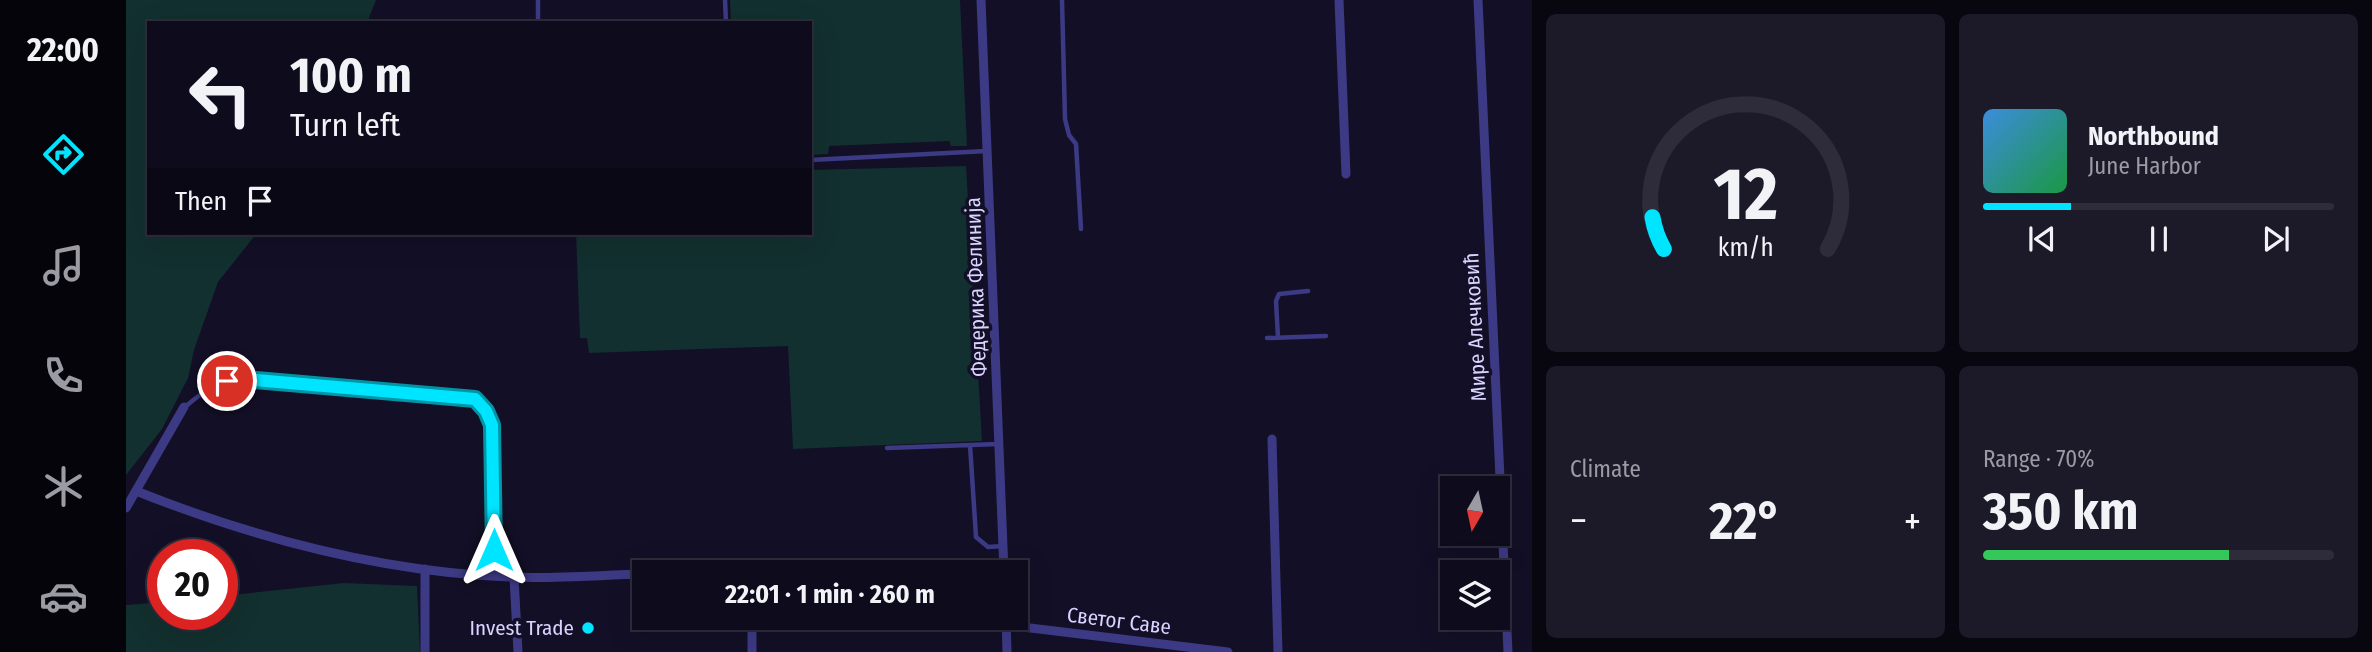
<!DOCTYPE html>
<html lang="en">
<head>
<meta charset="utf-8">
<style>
	body { margin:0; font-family:"Fira Sans Condensed",sans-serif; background:#1c1929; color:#f1f3f6; height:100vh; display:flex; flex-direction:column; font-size:26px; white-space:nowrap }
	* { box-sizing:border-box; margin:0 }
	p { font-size:23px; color:#9b9ba3 }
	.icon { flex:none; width:38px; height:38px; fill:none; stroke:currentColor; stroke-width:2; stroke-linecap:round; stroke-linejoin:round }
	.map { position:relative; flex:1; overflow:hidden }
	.side { display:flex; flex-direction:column; gap:14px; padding:14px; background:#08060f; width:840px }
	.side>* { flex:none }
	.top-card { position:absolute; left:21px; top:21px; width:665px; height:214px; border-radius:0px; box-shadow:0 7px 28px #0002,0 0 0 2px #2e2b3b; background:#0e0b1c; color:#f1f3f6; overflow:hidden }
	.needle { width:46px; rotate:189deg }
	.fabs { position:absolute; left:1314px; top:476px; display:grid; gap:14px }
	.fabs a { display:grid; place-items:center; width:70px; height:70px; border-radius:0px; background:#0e0b1c; box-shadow:0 7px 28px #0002,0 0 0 2px #2e2b3b; font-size:35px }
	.speed { position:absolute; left:21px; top:539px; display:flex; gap:14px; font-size:35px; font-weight:700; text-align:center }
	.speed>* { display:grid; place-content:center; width:91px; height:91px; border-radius:50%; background:#0e0b1c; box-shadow:0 7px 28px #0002,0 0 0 2px #2e2b3b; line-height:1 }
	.speed .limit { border:10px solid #d22; background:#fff; color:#111 }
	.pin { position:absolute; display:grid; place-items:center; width:60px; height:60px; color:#fff; margin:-30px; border:4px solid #fff; border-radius:50%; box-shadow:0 2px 7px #0007 }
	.me { position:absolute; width:77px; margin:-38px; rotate:0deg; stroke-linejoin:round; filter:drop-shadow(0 0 5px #0008) }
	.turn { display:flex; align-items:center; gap:24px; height:147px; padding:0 28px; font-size:32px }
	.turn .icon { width:91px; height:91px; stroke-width:2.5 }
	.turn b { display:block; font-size:49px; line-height:60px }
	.then { display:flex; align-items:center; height:66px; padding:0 28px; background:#0003; gap:14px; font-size:26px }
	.big { font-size:52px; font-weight:700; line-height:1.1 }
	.side .tile { flex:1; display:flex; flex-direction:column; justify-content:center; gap:10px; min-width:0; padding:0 24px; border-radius:10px; background:#1c1929 }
	.side .dial { align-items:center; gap:0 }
	.dial svg { height:182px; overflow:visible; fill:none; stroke:#2e2b3b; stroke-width:7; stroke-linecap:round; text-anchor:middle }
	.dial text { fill:#f1f3f6; stroke:none }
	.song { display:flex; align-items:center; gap:21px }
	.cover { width:84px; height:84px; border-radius:10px; background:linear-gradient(135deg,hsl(210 70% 55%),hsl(140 70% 35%)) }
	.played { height:7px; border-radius:4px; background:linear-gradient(90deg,#00e5ff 25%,#2e2b3b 25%) }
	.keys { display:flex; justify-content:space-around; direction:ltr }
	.heat { display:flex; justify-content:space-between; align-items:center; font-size:38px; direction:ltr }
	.charge { height:10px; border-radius:5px; background:linear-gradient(90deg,#34c759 70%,#2e2b3b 0) }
	.side .tiles { flex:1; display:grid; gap:14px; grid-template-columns:repeat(2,1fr) }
	.trip { position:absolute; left:506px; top:560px; width:396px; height:70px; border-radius:0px; background:#0e0b1c; box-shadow:0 7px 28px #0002,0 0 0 2px #2e2b3b; font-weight:700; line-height:70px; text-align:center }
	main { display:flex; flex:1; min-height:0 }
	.tab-bar { display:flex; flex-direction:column; width:126px; justify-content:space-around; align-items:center; background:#06040b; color:#9b9ba3 }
	.tab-bar .icon { width:49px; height:49px }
	.tab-bar .active { color:#00e5ff }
	.tab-bar b { font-size:32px; color:#f1f3f6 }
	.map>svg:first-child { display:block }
	.green { fill:#12302f }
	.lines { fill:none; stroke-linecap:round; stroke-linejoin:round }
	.lane { stroke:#3d3a85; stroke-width:4.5 }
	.street { stroke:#3d3a85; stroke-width:9 }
	.route-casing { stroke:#0095a6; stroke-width:18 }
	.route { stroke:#00e5ff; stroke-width:12 }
	.poi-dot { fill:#00e5ff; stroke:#130f26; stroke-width:2.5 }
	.labels { text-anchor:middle; stroke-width:7; stroke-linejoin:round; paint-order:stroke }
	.street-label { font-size:21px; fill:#d9d4ff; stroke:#130f26 }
	.poi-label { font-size:21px; fill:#d9d4ff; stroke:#130f26; text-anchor:end }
</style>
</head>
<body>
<main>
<nav class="tab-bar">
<b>22:00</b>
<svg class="icon active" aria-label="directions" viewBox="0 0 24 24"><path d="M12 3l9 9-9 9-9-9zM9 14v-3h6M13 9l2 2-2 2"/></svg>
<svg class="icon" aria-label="music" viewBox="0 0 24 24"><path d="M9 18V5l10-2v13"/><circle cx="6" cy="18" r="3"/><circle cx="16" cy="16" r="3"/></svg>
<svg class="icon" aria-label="phone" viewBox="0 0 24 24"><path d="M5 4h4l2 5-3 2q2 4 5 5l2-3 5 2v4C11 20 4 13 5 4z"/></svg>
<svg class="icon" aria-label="climate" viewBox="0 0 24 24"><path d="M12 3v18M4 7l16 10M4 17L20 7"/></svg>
<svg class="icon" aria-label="car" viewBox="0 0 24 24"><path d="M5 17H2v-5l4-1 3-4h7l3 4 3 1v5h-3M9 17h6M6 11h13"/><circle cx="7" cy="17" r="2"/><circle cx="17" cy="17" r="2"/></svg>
</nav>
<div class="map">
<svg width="1406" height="652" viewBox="0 0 1406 652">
	<rect width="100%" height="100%" fill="#130f26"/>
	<path class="green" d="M0,0H250L241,23H23V233H131L92,282L68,350L62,378L36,429L0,475Z
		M604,0H834L841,146H825L823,141L703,146L702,154L684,155V23H605Z
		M840,166L856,441L667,449L662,346L463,353L461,338H454L450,233H684V170Z
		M218,583L291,586L294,652H0V605L37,602V614H96V596Z"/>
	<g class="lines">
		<path class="lane" d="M599,0L600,23
			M936,0L939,119L943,135L950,144L955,229
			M412,23V0
			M684,160L861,151
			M1141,338L1200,336
			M1152,338L1150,301L1153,294L1182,291
			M59,407C77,391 94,381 118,379L349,399L366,425L368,575
			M873,444L844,445L850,537L862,547L877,546
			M761,448L844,445"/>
		<path class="street" d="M855,0L878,572
			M1213,0L1220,174
			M1352,0L1382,652
			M1146,439L1152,652
			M10,491C128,538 258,572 385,577C429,579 474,575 518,574
			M0,508L58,407
			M587,572L820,566L875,572
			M388,577L392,652
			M880,618L881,652
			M880,625L1102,652
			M299,652V569
			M626,652V618"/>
	</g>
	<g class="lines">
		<defs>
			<path id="route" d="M101,381L118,379L349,399L360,411L366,425L368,550"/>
		</defs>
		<use href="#route" class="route-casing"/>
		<use href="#route" class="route"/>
	</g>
	<circle class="poi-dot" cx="462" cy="628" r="7"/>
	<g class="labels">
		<g class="street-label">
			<text transform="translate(850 287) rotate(-92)" y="7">Федерика Фелинија</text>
			<text transform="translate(1349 327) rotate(-93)" y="7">Мире Алечковић</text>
			<text transform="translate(993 621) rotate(7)" y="7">Светог Саве</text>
		</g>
		<g class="poi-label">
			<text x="448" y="635">Invest Trade</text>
		</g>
	</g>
</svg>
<div class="fabs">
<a><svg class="needle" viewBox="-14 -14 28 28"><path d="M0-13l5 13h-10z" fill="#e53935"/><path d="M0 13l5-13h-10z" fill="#9b9ba3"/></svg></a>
<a><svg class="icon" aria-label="layers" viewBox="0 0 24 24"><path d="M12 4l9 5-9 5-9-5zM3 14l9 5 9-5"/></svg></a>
</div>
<div class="speed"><div class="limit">20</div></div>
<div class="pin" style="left:101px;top:381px;background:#d93025"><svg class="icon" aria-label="arrive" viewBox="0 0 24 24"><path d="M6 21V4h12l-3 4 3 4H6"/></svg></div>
<svg class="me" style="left:368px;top:550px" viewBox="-20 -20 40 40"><path d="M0-17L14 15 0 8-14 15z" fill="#00e5ff" stroke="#fff" stroke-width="4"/></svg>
<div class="trip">22:01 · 1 min · 260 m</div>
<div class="top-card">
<div class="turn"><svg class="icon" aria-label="left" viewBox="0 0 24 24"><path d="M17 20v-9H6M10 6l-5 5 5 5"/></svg><div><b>100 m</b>Turn left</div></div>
<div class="then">Then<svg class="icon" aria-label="arrive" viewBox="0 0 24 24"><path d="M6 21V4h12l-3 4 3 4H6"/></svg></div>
</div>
</div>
<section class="side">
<div class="tiles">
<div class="tile dial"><svg viewBox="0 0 100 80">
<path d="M14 69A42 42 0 1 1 86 69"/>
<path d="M14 69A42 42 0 0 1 9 55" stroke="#00e5ff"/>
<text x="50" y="56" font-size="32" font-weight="700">12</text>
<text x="50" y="72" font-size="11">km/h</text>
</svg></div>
<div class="tile">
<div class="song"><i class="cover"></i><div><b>Northbound</b><p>June Harbor</p></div></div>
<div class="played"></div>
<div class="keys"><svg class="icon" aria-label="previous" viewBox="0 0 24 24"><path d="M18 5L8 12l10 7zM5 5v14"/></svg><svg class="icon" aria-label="pause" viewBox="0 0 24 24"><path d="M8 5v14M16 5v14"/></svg><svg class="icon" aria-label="next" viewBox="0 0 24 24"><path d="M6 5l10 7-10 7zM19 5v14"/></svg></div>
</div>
<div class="tile"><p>Climate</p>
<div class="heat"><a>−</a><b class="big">22°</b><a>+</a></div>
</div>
<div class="tile"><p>Range · 70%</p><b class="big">350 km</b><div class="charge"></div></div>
</div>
</section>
</main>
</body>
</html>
